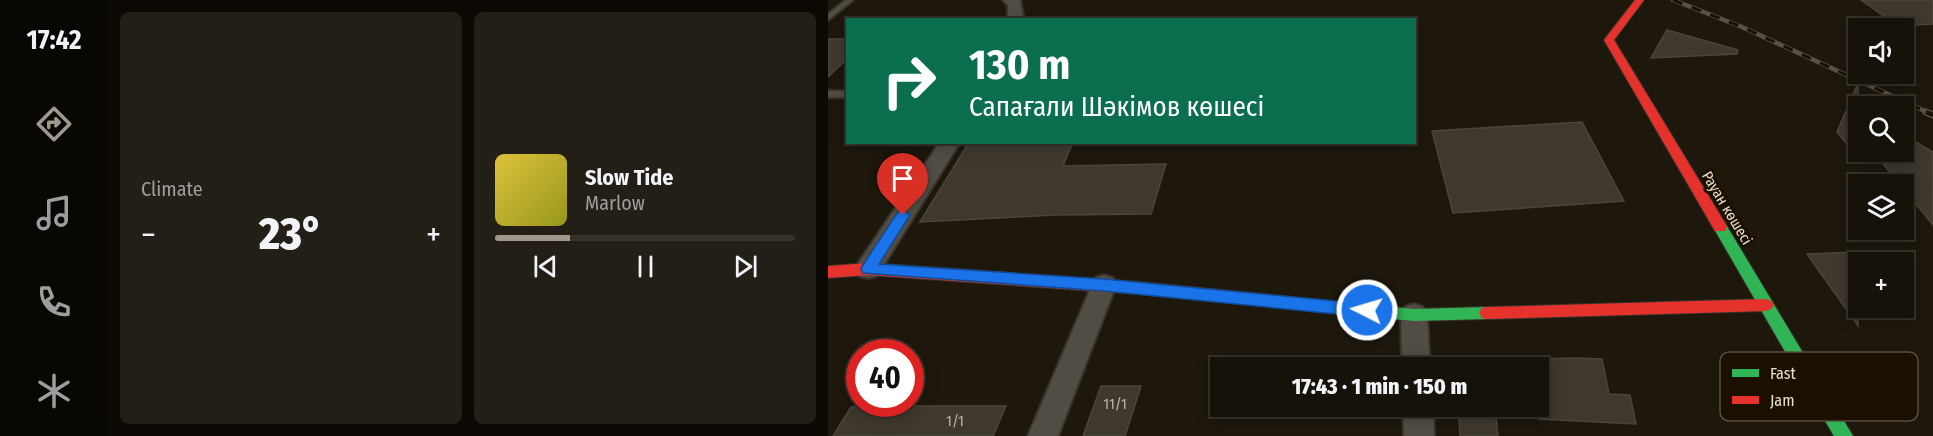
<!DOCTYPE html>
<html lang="en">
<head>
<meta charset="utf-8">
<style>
	body { margin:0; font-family:"Fira Sans Condensed",sans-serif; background:#231f17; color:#f1f3f6; height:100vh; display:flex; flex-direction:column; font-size:22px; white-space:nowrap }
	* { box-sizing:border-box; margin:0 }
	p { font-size:20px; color:#9e9d9c }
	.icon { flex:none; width:33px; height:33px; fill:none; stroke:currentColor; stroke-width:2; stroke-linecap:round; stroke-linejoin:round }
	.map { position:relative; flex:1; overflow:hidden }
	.sheet { display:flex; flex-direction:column; gap:12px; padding:12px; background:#0c0905; width:720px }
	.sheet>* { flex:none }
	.guide { position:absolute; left:18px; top:18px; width:570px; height:126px; border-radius:0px; box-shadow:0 3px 15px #0003,0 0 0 2px #35312a; background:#0b6e4f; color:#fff; overflow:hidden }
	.buttons { position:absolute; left:1020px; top:18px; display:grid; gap:12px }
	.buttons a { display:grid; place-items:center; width:66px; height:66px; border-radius:0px; background:#161109; box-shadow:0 3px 15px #0003,0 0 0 2px #35312a; font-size:30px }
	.speed { position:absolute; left:18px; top:339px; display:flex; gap:12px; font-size:30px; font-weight:700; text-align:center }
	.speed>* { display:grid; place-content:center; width:78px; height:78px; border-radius:50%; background:#161109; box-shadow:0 3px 15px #0003,0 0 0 2px #35312a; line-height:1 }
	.speed .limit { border:9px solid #d22; background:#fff; color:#111 }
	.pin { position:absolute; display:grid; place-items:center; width:51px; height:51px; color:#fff; margin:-62px -26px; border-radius:50% 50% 50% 0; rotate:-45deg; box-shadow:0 0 6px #0007 }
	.pin .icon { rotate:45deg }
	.me { position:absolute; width:66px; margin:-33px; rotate:275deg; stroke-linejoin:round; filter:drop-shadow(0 0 4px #0008) }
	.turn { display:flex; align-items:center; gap:21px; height:126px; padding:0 24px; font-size:27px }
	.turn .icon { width:78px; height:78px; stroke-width:2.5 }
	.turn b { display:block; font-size:42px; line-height:51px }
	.big { font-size:45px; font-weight:800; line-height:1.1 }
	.sheet .widget { flex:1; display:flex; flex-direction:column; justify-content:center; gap:9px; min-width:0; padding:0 21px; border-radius:9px; background:#231f17 }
	.song { display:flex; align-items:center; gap:18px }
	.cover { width:72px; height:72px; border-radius:9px; background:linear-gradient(135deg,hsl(50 70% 55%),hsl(60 70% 35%)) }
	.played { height:6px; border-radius:3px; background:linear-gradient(90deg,#a0988c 25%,#35312a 25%) }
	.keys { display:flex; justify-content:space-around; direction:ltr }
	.heat { display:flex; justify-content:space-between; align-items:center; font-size:33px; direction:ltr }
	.sheet .tiles { flex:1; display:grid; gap:12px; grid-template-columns:repeat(2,1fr) }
	.trip { position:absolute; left:382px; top:357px; width:339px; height:60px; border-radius:0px; background:#161109; box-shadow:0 3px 15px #0003,0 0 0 2px #35312a; font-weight:800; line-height:60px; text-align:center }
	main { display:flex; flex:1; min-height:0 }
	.tabs { display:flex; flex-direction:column; width:108px; justify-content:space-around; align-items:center; background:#090704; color:#9e9d9c }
	.tabs .icon { width:42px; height:42px }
	.tabs .current { color:#a0988c }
	.tabs b { font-size:27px; color:#f1f3f6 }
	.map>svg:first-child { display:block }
	.building { fill:#3e382e; stroke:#4b453c; stroke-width:1.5 }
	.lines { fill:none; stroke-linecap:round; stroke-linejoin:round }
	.lane-casing { stroke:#38332c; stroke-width:4 }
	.street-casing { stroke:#38332c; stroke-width:4 }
	.fast-casing { stroke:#38332c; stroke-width:2 }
	.jam-casing { stroke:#38332c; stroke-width:2 }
	.lane { fill:#514c44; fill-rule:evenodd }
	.street { fill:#514c44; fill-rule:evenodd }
	.fast { fill:#30b455; fill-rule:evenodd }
	.jam { fill:#e5322d; fill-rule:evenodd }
	.rail-far1-casing { stroke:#575249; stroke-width:4.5 }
	.rail-casing { stroke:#575249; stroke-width:7 }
	.rail-far1 { stroke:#1b1000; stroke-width:3; stroke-dasharray:10; stroke-linecap:butt }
	.rail { stroke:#1b1000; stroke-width:4.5; stroke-dasharray:13; stroke-linecap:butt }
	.route { fill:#1a73e8; stroke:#114b97; stroke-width:1.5 }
	.labels { text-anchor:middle; stroke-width:6; stroke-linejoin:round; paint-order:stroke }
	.street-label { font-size:15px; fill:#e6ded1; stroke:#1b1000 }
	.near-number-label { font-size:15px; fill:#bcb4a8 }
	.key { fill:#1b1000; stroke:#584e3f; stroke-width:1.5 }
	.key-label { font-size:16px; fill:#e6ded1 }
</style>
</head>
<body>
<main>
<nav class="tabs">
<b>17:42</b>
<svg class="icon current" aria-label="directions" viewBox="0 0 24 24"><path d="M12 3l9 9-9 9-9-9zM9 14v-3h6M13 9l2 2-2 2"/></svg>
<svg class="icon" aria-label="music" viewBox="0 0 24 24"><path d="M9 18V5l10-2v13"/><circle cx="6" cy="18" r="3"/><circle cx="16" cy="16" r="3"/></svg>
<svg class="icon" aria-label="phone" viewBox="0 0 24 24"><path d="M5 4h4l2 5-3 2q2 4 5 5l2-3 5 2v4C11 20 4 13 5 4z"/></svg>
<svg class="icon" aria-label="climate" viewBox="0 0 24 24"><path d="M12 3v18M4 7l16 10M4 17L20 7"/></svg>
</nav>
<section class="sheet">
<div class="tiles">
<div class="widget"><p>Climate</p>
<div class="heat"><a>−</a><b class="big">23°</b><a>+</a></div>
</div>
<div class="widget">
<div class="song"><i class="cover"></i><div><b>Slow Tide</b><p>Marlow</p></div></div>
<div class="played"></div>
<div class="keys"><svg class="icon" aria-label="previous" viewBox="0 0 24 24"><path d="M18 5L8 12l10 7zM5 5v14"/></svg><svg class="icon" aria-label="pause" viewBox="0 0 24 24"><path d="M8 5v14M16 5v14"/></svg><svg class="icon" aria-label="next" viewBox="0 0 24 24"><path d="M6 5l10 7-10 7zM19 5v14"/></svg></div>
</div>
</div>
</section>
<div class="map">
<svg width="1105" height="436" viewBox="0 0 1105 436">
	<rect width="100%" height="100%" fill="#1d170c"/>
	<path class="building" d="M1033,0H1105V24L1070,26Z
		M839,30L910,50L909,54L823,58Z
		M0,39H20V58L0,77Z
		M1030,83V158L1009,132Z
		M754,122L796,201L625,213L604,131Z
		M1076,135L1105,152V225L1076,189V184H1072L1045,152H1076Z
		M141,142H245L235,166L338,164L323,214L227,215L92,222Z
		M1030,252V326L979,254Z
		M749,358L774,359L781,394L802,395L808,424L711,419V359Z
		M273,386H313L297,436H255Z
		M91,406H178L165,436H5L23,407Z
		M630,406H667L670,436H632Z"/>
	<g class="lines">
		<defs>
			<path id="lane" d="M18,0H25L0,20V14Z
				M0,91H20V97H0Z"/>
			<path id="street" d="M175,0H192L196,20H180V5Z
				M112,142H132L49,276L40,278L31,276L28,269L31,262Z
				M276,275L285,278L288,285L230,436H200L264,285L267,278Z
				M586,304L595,307L599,315L602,368H574L573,315L577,307Z
				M575,406H605L606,436H576Z"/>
			<path id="fast" d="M892,222L897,223L1025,436H1006L885,227Z
				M310,282L586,309L659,307L664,308L667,313L664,318L659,319L586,321L310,294L305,292L303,288L305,284Z"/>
			<path id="jam" d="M807,0H816L786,40L897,223L899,227L897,231H887L776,40Z
				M40,263L310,282L315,284L317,288L315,292L310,294L40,275L0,278V266Z
				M938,299L943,301L946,305L943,309L938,311L659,319L654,318L651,313L654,308L659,307Z"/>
		</defs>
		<use href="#lane" class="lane-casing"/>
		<use href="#street" class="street-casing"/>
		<use href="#fast" class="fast-casing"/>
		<use href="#jam" class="jam-casing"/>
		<use href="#lane" class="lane"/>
		<use href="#street" class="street"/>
		<use href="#fast" class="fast"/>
		<use href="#jam" class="jam"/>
		<defs>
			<path id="rail-far1" d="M845,0L914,27L1101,113"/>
			<path id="rail" d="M1098,112L1105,115"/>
		</defs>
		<use href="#rail-far1" class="rail-far1-casing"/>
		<use href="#rail" class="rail-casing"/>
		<use href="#rail-far1" class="rail-far1"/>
		<use href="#rail" class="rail"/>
	</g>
	<path class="route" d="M75,210L82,215L51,264L276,279L539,304L544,306L546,310L544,315L539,317L276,291L35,273L33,269L35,265L70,212Z"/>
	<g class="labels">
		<g class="street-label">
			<text transform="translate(899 208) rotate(59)" y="5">Рауан көшесі</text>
		</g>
		<g class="near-number-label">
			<text x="287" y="409">11/1</text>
			<text x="127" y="426">1/1</text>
		</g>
	</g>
	<rect x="892" y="352" width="198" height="69" rx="9" class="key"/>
	<rect x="904" y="369" width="27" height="8" fill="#30b455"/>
	<rect x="904" y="396" width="27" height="8" fill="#e5322d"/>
	<g class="key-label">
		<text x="942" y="379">Fast</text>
		<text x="942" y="406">Jam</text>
	</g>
</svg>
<div class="buttons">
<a><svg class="icon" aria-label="sound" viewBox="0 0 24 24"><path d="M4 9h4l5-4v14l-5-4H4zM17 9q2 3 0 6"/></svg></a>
<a><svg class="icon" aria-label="search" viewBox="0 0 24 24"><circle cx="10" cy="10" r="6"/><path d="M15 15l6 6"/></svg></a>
<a><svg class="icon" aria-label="layers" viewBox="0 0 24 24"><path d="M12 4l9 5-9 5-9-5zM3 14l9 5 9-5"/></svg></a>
<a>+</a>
</div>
<div class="speed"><div class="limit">40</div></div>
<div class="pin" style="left:75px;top:215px;background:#d93025"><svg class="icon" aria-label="arrive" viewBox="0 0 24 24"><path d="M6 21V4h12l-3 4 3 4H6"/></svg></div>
<svg class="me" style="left:539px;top:310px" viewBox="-20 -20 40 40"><circle r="17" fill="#1a73e8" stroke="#fff" stroke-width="3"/><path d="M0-11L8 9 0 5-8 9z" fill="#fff"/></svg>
<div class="trip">17:43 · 1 min · 150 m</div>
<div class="guide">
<div class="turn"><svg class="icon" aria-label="right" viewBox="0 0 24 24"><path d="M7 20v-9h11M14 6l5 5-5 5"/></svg><div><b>130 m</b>Сапағали Шәкімов көшесі</div></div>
</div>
</div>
</main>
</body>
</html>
